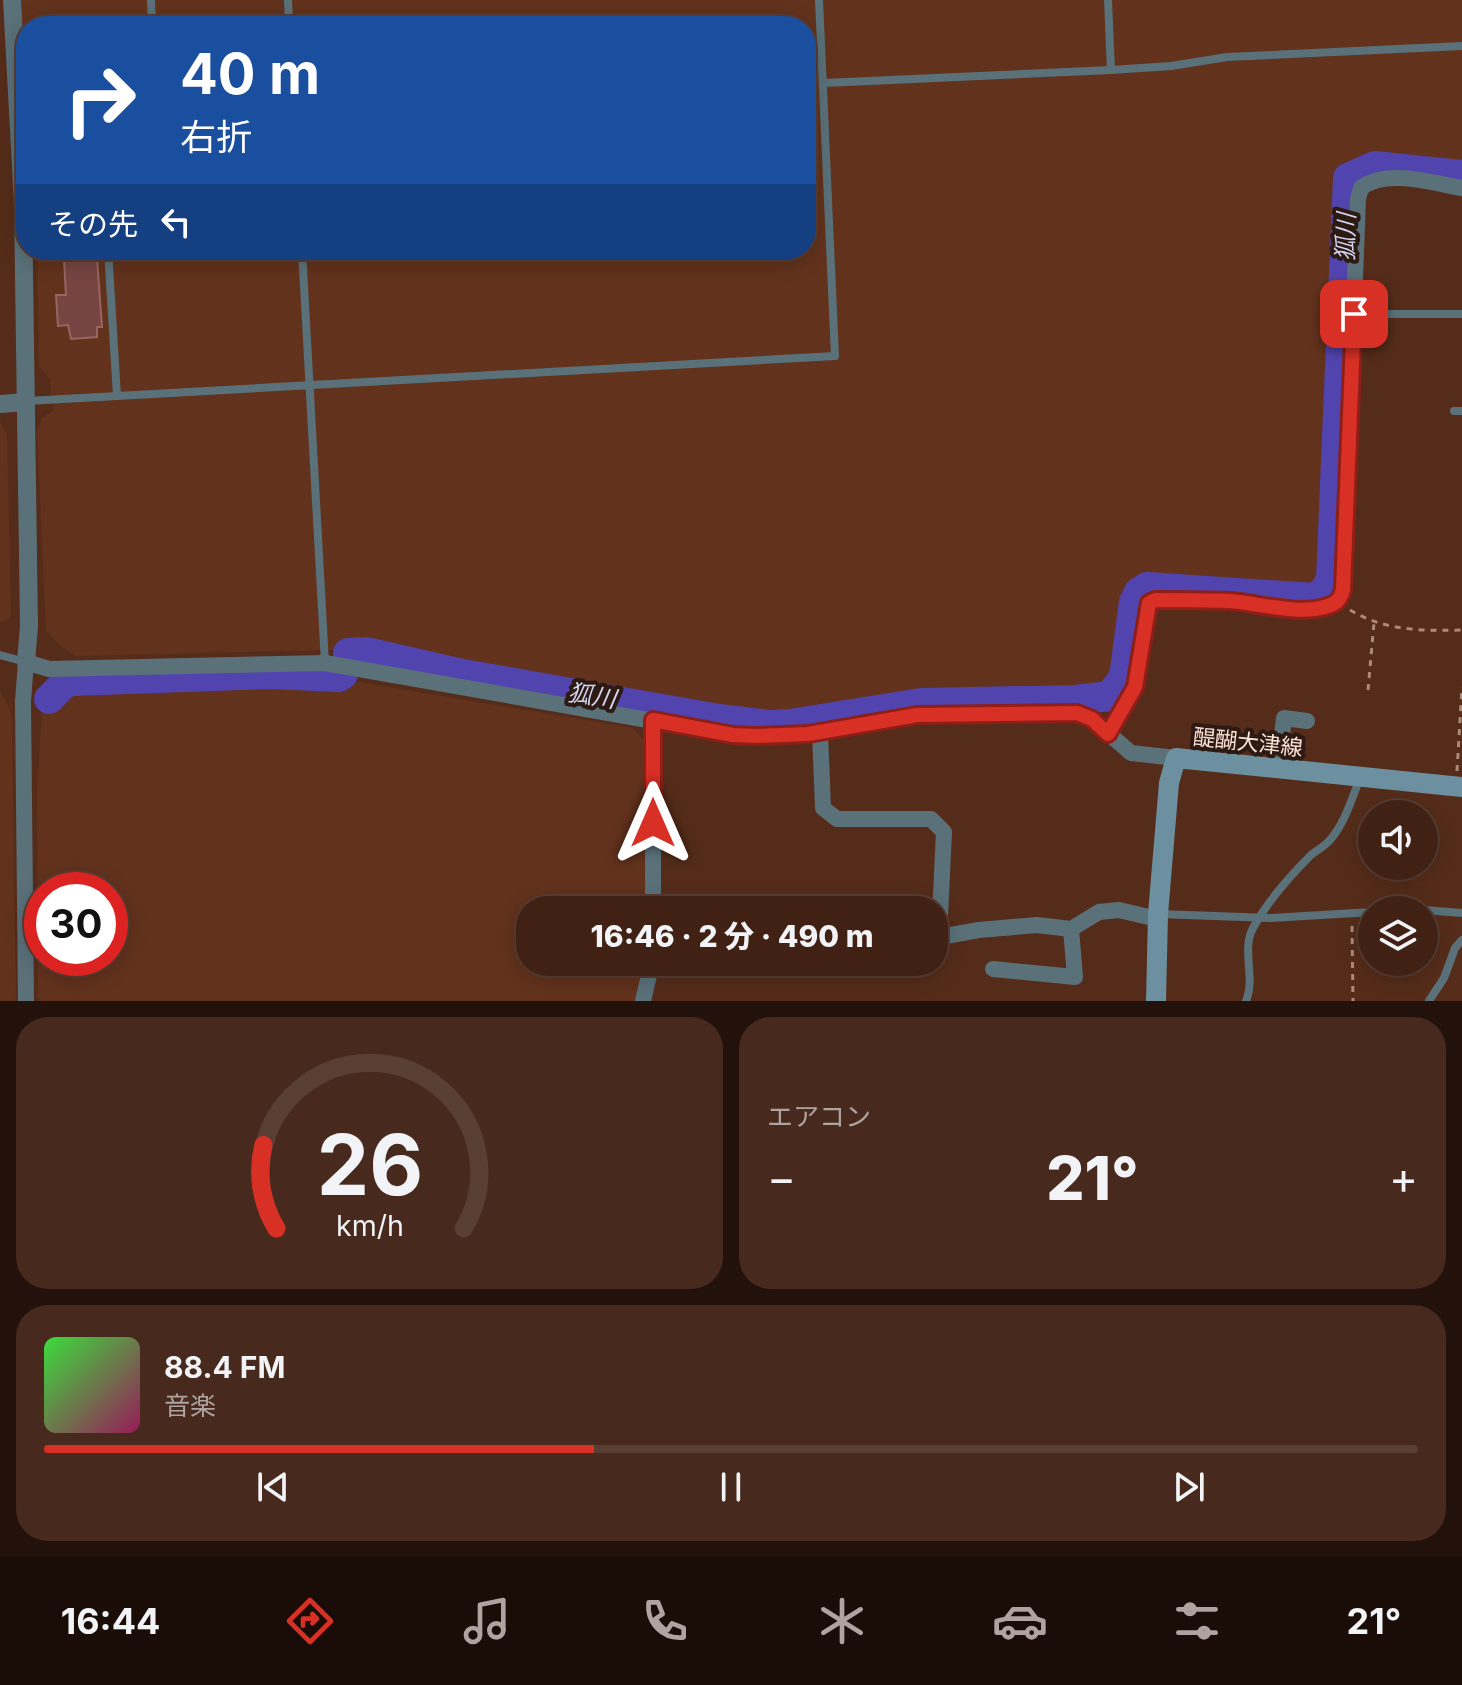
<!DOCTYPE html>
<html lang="ja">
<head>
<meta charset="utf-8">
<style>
	body { margin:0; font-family:Inter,"Noto Sans JP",sans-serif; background:#47291d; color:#f1f3f6; height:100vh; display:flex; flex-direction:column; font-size:30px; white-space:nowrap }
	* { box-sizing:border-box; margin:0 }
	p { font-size:26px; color:#aea3a0 }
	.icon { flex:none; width:44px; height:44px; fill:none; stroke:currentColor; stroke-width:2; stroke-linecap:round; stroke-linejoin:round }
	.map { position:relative; height:1001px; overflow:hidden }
	.drawer { display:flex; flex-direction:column; gap:16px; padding:16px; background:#23120b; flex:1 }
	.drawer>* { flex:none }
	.top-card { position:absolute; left:16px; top:16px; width:800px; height:244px; border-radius:32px; box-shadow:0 4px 20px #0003,0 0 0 2px #593e34; background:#1a4fa0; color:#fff; overflow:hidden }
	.controls { position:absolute; left:1358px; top:800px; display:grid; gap:16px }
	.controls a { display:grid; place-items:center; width:80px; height:80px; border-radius:50%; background:#402114; box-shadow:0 4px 20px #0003,0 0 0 2px #593e34; font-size:40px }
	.speed { position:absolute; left:24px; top:872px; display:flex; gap:16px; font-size:40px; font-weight:700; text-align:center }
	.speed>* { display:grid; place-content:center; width:104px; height:104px; border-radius:50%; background:#402114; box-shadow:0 4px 20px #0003,0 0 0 2px #593e34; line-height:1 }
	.speed .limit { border:12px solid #d22; background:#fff; color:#111 }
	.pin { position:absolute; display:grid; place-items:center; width:68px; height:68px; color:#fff; margin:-34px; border-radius:16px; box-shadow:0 4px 12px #0006 }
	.me { position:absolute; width:88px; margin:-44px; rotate:0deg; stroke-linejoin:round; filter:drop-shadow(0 0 6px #0008) }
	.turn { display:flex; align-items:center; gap:28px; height:168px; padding:0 32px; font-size:36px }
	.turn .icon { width:104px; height:104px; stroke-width:2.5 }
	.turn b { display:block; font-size:56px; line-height:68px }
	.then { display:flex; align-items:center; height:76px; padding:0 32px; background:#0003; gap:16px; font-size:30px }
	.big { font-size:60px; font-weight:800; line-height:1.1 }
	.drawer .widget { flex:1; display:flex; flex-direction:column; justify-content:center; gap:12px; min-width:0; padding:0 28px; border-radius:32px; background:#47291d }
	.drawer .dial { align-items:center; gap:0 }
	.dial svg { height:208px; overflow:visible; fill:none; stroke:#593e34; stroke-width:7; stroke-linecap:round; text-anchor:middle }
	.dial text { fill:#f1f3f6; stroke:none }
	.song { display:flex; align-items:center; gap:24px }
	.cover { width:96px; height:96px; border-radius:12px; background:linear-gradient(135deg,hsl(120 70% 55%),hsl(330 70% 35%)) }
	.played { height:8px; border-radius:4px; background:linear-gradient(90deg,#d93025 40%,#593e34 40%) }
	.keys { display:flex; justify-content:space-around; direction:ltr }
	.heat { display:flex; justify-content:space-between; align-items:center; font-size:44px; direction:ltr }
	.drawer .tiles { flex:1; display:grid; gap:16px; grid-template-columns:1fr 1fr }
	.widget:last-child { grid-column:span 2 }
	.trip { position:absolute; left:516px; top:896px; width:432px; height:80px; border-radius:32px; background:#402114; box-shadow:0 4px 20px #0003,0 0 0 2px #593e34; font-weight:800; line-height:80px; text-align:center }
	.tab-bar { display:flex; height:128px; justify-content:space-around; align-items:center; background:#1a0d08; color:#aea3a0 }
	.tab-bar .icon { width:56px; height:56px }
	.tab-bar .current { color:#d93025 }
	.tab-bar b { font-size:36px; color:#f1f3f6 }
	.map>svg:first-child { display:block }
	.built { fill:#62321c; fill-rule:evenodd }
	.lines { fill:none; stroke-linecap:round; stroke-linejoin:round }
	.river { stroke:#5244af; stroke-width:30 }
	.building { fill:#764542; stroke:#996562; stroke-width:2 }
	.path { stroke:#ac8a7b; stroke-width:3; stroke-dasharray:6 6; stroke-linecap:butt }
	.service { stroke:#5a717a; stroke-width:8 }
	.minor { stroke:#5a717a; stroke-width:16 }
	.tertiary { stroke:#5a717a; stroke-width:18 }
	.secondary { stroke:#6c909f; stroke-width:20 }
	.route-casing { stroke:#8d1f18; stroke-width:20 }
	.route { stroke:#d93025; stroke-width:14 }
	.labels { text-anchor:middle; stroke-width:8; stroke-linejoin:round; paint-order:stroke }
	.street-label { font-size:22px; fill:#fde2d6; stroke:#2d1a12 }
	.water-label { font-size:24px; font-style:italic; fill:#d3d4f0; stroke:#2d1a12 }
</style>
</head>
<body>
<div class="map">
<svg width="1462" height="1001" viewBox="0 0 1462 1001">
	<rect width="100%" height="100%" fill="#552c1a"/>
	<path class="built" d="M18,0H1462V170L1376,161L1341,176L1327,580L1314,593L1145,583L1126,597L1116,681L1105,689L996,691L906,697L825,711L766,715L739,713L376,649L76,656L59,645L46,630L37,433L42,418L53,411L50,379L39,366L37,250H806V26H26V122Z
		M0,421L7,435L11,612L9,619L0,623Z
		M346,680L633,728L644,741L645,910H530V962H644L635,1001H41L38,996L37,789L42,713L70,688ZM42,890H110V958H42Z
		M0,691L10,709L12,723L16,1001H0Z"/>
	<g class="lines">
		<path class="river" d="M348,653L367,652L463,674L719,719L769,725L790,724L921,703L1075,700L1110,696L1124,677L1134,602L1139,592L1147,587L1315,598L1325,590L1331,579L1348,178L1375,166L1462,175
			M49,699L64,684L71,681L270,674L339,677L343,674"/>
	</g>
	<path class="building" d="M97,258L102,327H97V337L71,339L68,325L58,326L56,295H66L64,260Z"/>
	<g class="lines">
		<path class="path" d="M1350,610C1385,631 1422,631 1462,630
			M1368,690L1374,623
			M1457,771L1462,687
			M1352,926L1353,1001"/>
		<path class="service" d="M151,0L152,26
			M288,0L289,26
			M1108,0L1111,70
			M824,83L1111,70L1171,66L1227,57L1462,46
			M108,250L117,396
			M302,250L325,663
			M1354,314H1462
			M27,401L835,356L819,0
			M1454,411H1462
			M0,655L26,662
			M1405,910H1419
			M1424,910L1462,913
			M1158,914L1271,918L1372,912
			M1246,1001C1256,978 1241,950 1253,928C1267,902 1290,876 1311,855C1317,850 1325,846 1330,840C1345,823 1352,798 1360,778
			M1429,1001L1444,978L1455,948L1462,940"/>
		<path class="minor" d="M820,732L823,808L837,819H931L944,832L939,937
			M1108,734L1135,687L1149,603L1155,600L1229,601L1299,608L1325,607L1340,598L1343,589L1358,199L1361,188C1386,168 1432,183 1462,188
			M1278,769L1284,718L1307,721
			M653,910V720
			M934,938L979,930L1037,925L1071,929L1099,912L1119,910L1157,919
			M729,962L775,966L788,962
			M993,969L1075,977L1071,929
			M26,1001L23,701L26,662L49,669L325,663L733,735L808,734L917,715L1077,713L1092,719L1131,753L1176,758
			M643,1001L652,962"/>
		<path class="tertiary" d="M12,0L23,204L29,626L26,662
			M0,404L26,402"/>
		<path class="secondary" d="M1156,1001L1158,914L1169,783L1176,758L1462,787"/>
	</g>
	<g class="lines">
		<defs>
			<path id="route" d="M653,823V720L733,735L757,736L808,734L917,715L1077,713L1092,719L1108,734L1135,687L1149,603L1155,600C1179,600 1205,600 1229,601C1260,603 1298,616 1328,606C1338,603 1341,598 1343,589L1354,314"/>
		</defs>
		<use href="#route" class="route-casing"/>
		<use href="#route" class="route"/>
	</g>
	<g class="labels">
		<g class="street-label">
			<text transform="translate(1248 742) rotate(6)" y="8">醍醐大津線</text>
		</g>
		<g class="water-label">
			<text transform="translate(1346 237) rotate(-88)" y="8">狐川</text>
			<text transform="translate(592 696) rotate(9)" y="8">狐川</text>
		</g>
	</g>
</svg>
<div class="controls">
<a><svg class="icon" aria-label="sound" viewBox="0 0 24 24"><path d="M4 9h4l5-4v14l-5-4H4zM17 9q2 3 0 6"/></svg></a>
<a><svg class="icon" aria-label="layers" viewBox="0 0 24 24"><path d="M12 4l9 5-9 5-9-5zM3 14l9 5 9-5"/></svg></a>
</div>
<div class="speed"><div class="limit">30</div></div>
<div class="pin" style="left:1354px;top:314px;background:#d93025"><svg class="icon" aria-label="arrive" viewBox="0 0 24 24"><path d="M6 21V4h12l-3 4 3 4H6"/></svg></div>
<svg class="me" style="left:653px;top:823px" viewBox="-20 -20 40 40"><path d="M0-17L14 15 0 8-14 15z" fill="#d93025" stroke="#fff" stroke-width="4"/></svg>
<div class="trip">16:46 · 2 分 · 490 m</div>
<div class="top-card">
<div class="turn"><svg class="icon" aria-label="right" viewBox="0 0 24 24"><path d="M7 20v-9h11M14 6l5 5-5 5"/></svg><div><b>40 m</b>右折</div></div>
<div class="then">その先<svg class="icon" aria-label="left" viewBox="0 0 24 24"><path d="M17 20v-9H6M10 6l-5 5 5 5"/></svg></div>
</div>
</div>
<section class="drawer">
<div class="tiles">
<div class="widget dial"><svg viewBox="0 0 100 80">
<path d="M14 69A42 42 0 1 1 86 69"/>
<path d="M14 69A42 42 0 0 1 9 37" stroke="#d93025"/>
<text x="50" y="56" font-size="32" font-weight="700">26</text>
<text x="50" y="72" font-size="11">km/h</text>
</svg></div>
<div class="widget"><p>エアコン</p>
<div class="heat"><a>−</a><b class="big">21°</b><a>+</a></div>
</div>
<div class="widget">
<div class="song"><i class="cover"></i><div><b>88.4 FM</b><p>音楽</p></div></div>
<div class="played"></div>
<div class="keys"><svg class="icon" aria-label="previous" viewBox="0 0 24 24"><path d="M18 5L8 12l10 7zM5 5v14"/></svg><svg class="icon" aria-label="pause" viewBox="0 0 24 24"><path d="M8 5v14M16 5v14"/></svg><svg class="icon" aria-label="next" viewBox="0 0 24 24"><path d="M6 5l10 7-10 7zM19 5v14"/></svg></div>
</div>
</div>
</section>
<nav class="tab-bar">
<b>16:44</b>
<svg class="icon current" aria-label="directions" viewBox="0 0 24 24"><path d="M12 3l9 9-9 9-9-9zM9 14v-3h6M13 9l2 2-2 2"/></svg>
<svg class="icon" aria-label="music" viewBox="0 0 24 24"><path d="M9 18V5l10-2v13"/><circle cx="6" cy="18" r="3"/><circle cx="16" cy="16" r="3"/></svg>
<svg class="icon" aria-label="phone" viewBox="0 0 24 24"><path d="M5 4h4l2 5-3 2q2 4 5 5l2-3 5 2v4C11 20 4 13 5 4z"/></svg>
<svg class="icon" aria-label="climate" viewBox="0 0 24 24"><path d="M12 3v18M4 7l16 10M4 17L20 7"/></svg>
<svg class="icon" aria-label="car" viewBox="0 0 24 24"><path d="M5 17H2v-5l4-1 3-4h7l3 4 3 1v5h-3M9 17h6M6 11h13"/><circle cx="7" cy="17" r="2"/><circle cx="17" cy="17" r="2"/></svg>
<svg class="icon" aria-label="filters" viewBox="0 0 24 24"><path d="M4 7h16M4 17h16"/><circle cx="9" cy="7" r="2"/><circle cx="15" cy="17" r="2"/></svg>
<b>21°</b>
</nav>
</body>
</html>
